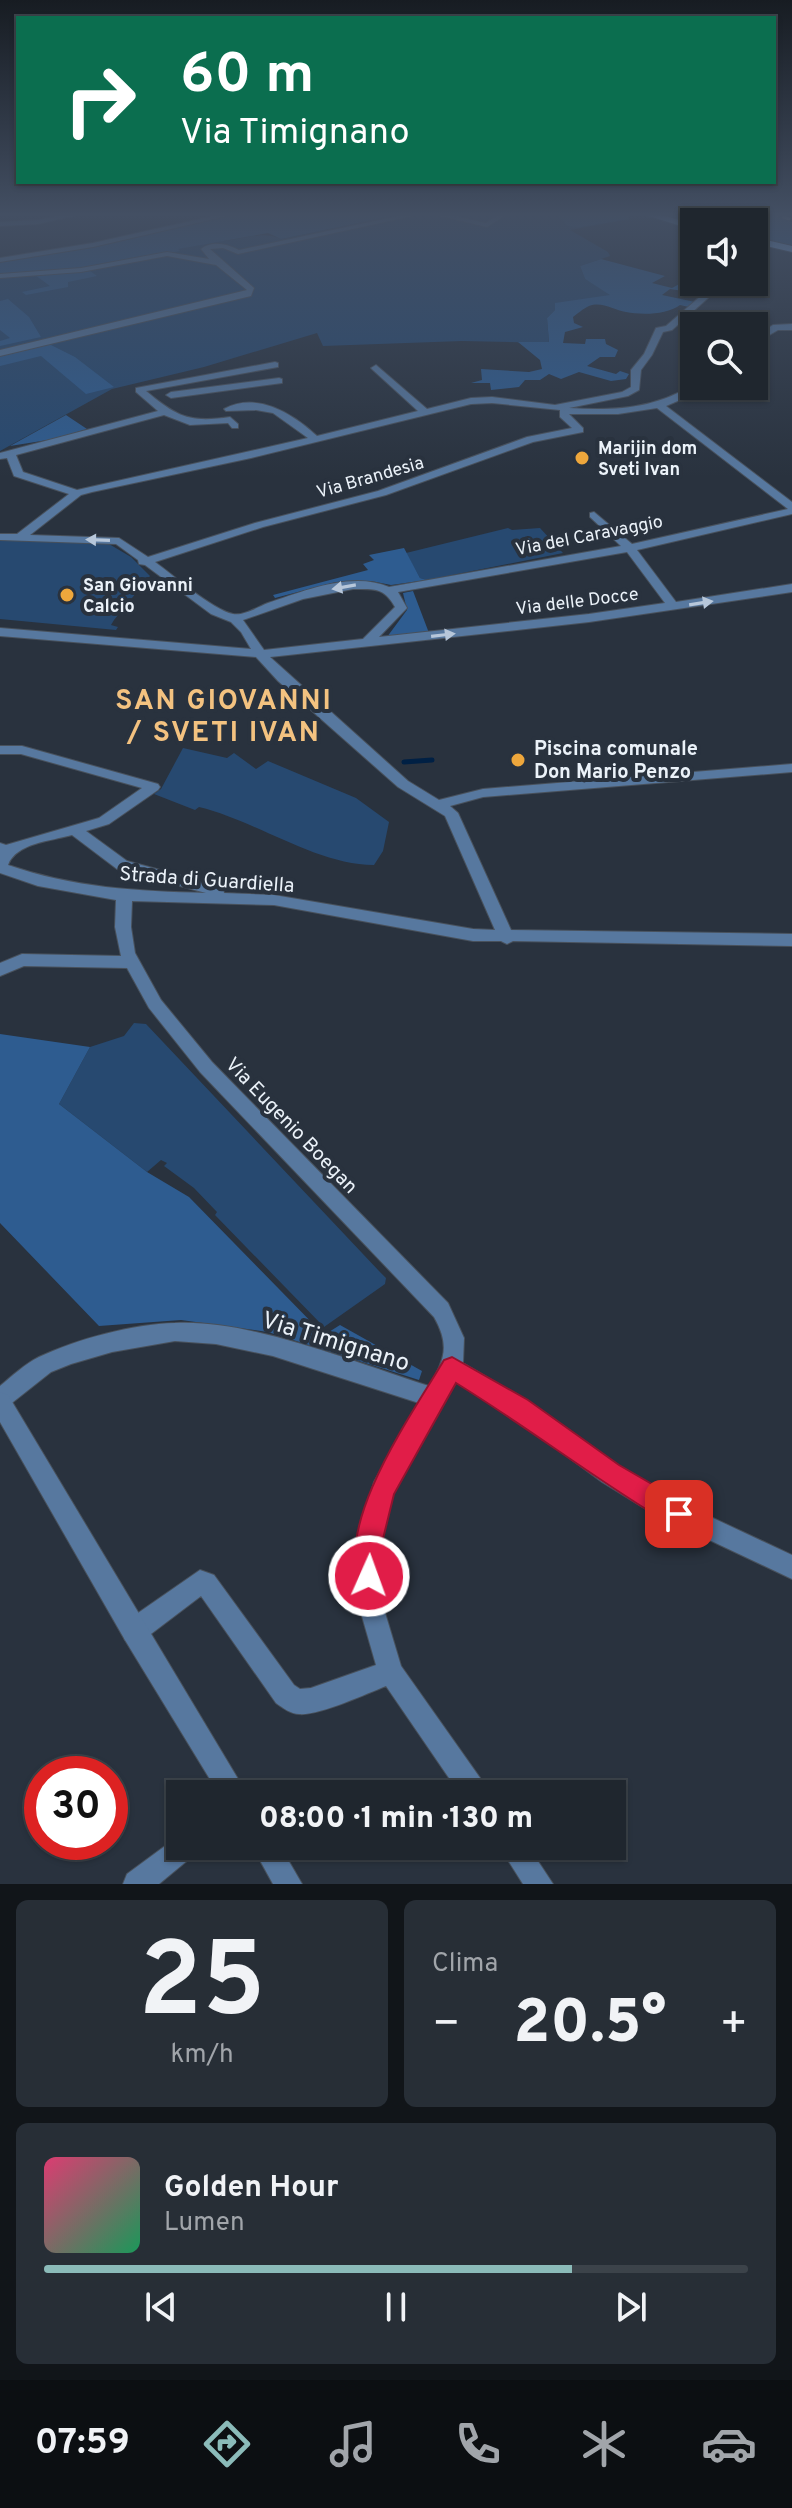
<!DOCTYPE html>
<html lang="it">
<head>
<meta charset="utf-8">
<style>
	body { margin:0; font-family:Overpass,sans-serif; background:#272e36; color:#f1f3f6; height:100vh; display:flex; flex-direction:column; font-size:30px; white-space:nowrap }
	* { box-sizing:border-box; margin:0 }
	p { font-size:26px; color:#a1a5aa }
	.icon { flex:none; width:44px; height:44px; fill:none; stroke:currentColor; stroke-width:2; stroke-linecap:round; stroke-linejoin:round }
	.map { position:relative; height:1884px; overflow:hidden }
	.drawer { display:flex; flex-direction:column; gap:16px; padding:16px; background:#111519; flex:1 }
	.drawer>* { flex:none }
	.guide { position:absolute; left:16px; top:16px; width:760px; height:168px; border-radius:0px; box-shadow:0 2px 6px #0004,0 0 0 2px #3c434a; background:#0b6e4f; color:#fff; overflow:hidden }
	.tools { position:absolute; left:680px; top:208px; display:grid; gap:16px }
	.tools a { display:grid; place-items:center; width:88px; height:88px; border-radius:0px; background:#1f262e; box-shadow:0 2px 6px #0004,0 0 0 2px #3c434a; font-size:40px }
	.speed { position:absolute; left:24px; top:1756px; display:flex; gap:16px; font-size:40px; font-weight:700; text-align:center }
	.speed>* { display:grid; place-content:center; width:104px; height:104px; border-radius:50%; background:#1f262e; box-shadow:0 2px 6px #0004,0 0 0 2px #3c434a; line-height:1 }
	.speed .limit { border:12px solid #d22; background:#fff; color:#111 }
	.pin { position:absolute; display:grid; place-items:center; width:68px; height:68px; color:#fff; margin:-34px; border-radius:16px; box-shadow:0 4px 12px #0006 }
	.me { position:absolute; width:88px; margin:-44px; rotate:2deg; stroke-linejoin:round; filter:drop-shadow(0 0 6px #0008) }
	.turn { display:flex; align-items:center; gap:28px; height:168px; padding:0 32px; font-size:36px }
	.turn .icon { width:104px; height:104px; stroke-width:2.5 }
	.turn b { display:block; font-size:56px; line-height:68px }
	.big { font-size:60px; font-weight:800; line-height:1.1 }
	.drawer .card { flex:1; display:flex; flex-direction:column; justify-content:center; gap:12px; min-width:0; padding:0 28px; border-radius:12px; background:#272e36 }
	.drawer .dial { align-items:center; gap:0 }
	.dial b { font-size:104px; line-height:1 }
	.song { display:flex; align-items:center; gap:24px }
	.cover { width:96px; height:96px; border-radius:12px; background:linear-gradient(135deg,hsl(340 70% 55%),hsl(150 70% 35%)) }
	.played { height:8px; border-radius:4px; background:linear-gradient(90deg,#8bbbb9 75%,#3c434a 75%) }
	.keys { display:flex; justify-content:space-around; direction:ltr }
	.heat { display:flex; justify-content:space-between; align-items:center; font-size:44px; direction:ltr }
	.drawer .tiles { flex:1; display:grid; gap:16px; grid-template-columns:1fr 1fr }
	.card:last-child { grid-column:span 2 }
	.trip { position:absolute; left:166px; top:1780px; width:460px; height:80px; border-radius:0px; background:#1f262e; box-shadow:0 2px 6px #0004,0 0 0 2px #3c434a; font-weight:800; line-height:80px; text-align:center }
	.dock { display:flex; height:128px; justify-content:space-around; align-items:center; background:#0c0f12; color:#a1a5aa }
	.dock .icon { width:56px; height:56px }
	.dock .current { color:#8bbbb9 }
	.dock b { font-size:36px; color:#f1f3f6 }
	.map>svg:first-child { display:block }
	.green { fill:#274970 }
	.forest { fill:#2e5c90 }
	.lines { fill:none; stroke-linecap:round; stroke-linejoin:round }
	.stream { stroke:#002044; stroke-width:5 }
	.minor-casing { stroke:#48515c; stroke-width:2 }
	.tertiary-casing { stroke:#48515c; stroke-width:2 }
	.primary-casing { stroke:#48515c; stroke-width:2 }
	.minor { fill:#57789f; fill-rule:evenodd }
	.tertiary { fill:#57789f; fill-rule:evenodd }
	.primary { fill:#87bcfc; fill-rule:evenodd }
	.rail { stroke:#adb4bd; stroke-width:3; stroke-dasharray:8 4; stroke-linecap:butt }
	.oneway { fill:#b7c7da }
	.route { fill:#e11d48; stroke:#92132f; stroke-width:2 }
	.poi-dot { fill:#eea73c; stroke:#29323e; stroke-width:3 }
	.labels { text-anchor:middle; stroke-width:8; stroke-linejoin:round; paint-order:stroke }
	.far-poi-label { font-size:18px; font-weight:bold; fill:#ebf2f9; stroke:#29323e; text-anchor:start }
	.far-street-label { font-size:18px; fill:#ebf2f9; stroke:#29323e }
	.poi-label { font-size:20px; font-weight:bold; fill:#ebf2f9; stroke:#29323e; text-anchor:start }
	.street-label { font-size:20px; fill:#ebf2f9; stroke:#29323e }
	.near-street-label { font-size:24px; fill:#ebf2f9; stroke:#29323e }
	.district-label { font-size:28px; font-weight:bold; letter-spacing:2px; fill:#f3c280; stroke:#29323e }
</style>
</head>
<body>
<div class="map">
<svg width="792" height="1884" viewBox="0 0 792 1884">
	<rect width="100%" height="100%" fill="#29323e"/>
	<path class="green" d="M406,213L629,215V219L570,230L608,252L610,256L580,266L585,279L612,295L555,310L547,318L549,343L462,341L323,346L317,333L204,367L112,389L0,451V275L75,268L212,241C236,243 258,229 281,239Z
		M508,528L512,530L540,528L563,553L427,580L420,578L406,553Z
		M0,540L109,544L131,557L150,576L114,620L111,625L118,627L116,630L0,619Z
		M183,748L227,758L234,753L256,769L268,761L356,798L389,822L383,851L374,865C316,865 257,821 199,807L195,810L154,794L161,789Z
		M134,1023L146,1024L379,1271L386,1278L385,1284L324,1327L215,1215L217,1212L194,1188L164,1166L167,1163L161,1160L147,1172L59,1104L90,1047L124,1036Z"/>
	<path class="forest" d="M241,213H406L281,239L268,233L178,249L180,251L101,266L0,275V261L96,246Z
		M556,213H625L629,215V219L579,227L568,226Z
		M655,213H767L792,222V247L754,237V222L694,224Z
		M601,259L665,276L652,283L672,288L687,280L714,285L703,294L670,289L662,295L695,302L689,307L680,305C667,315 641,315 626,312C614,310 602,301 589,306C584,308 577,314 573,317L574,323L583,327L565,332L563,343L585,344L586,339H605L606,344L618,350L615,357H600L587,366L616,374L620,371L629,374L626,379L611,381L579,372L561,379L549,374L540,380H525L519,387L491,390L490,383H471L482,380L481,369L529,372L542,369L540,360L518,342H549L547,318L555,310V303L610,295L585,279L580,266Z
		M90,271L97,276L68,282V287L26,295L22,292L50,286L35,275Z
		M8,299L29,317L41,337L0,346V341L10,338L0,330V301Z
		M49,344L75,357L114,387L86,394L41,356L0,366V355Z
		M66,415L87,429L54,439L10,446Z
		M404,548L420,578L427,580L391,585L371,581L336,582L275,598L273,595L368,570L363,564L374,560L369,555Z
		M413,591L429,633L387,637L407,610L403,593Z
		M0,1034L90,1047L59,1104L147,1172L189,1197L324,1335L340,1325L422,1371L419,1380L268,1332L181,1320L99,1326L0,1223Z"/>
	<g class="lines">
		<path class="stream" d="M404,762L432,760"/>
		<defs>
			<path id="minor" d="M72,213H86L38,224L0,226V222L38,220Z
				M227,213H240L93,247L0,262V258L93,243Z
				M412,213H426L238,254L223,248L210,249L254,288L251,296L0,356V350L247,290L216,265L167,256L81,272L0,278V274L81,268L167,252L209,259L201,249C212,240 227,244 239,250Z
				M427,213H441L486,223L500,213H509L487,227Z
				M717,282H726L672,330L663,332L652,355L641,370L639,390L628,396L569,408C613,411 655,409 694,384L702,386L687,397L666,406L792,502V514L637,550L676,602L792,584V592L589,622L270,657L408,781L439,800L483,789L792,764V772L483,797L450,806L458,813L511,930L792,934V946L513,941L507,944L501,941H473L274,905L132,901L131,927L135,953L161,1000L212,1062L448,1303L464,1338L463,1363L527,1401L618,1466L668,1497L792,1555V1579L652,1513L602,1482L511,1415L456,1382L392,1494L380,1547L383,1606L401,1666L485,1785L489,1794H460L386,1686C366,1694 318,1716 299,1714C291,1714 283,1708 276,1703L201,1596L143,1640L134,1643L125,1640L122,1631L125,1622L200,1570L214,1575L294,1685L300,1689L311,1688L376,1665L359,1606L356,1547L374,1482L419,1403L273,1356L216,1344L175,1341L112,1352L71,1364L51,1372L8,1406L0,1409V1386C12,1376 25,1364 39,1357C77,1339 133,1324 175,1323C251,1319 356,1363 429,1386C445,1360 450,1345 434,1317L200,1072L149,1008L127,968L24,966L0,976V963L22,954L121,956L115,927L116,900L38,886L0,873V843L6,845L99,818L142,788L21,754H0V746H22L158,784L160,787L158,790L109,824L86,831L127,861L223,887L224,893L274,895L473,929L495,930L445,816L398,787L278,681L256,657L0,636V628L251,649L241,632L231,622L211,614L145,565L139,564L138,560L116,544L0,540V534H17L69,494L14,476L7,458L0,459V453L158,411L136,392V388L275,362L278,363V367L146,391C177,417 190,423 230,417L238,424V428H232L228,423L190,425L164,415L16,455L23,472L77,490L308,438L273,413L256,410L226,411L224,409C257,391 293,414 317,436L418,411L373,370L371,368L376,365L427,409L471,398L492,397L555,405L622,392L631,387V370L644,354L656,328L666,326ZM492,403L560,410V417L572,428L527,437L378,491L255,523L148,557L119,538L30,535L81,495L92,492L251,458L471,404ZM657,408L788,509L632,544L594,512L590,513V517L621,546L389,587C352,571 304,591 268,603C258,607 243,616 233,614C213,610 173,575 155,562L263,527L386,495L533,442L583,432V428L569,414H618ZM627,552L665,603L589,614L379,637L407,608L398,592ZM353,589C374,589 384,587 395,607L363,639L264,650L243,620L303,599ZM72,835L117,869L206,893C137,891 74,888 8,865C16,843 51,841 72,835Z
				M792,324V330H778L754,344V337L773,325Z
				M279,378L282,379V383L171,398L166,395L171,392Z
				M180,1835V1846H198L194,1855L159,1884H123L127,1874Z
				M499,1846H528L553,1884H523Z"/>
			<path id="tertiary" d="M0,1392L8,1395L247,1794H219L125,1640L0,1422Z
				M252,1846H280L302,1884H273Z"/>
			<path id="primary" d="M639,213H654L694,224V230Z
				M754,237L792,246V252L754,243Z"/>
		</defs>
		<use href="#minor" class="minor-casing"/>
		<use href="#tertiary" class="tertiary-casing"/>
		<use href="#primary" class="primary-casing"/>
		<use href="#minor" class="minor"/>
		<use href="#tertiary" class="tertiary"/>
		<use href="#primary" class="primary"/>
		<path class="rail" d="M771,213L792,220"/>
	</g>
	<defs><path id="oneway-solid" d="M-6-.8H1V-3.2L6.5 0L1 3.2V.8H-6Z" transform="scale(2)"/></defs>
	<g class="oneway">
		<use href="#oneway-solid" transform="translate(98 540) rotate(-178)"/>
		<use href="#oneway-solid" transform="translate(344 587) rotate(170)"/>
		<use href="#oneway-solid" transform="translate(701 603) rotate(-9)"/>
		<use href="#oneway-solid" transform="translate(443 635) rotate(-7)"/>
	</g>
	<linearGradient id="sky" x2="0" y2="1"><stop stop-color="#171c22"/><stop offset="0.45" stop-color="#434f63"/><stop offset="1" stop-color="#434f63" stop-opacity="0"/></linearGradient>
	<rect width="792" height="477" fill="url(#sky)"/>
	<path class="route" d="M452,1357L528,1400L619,1465L688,1505L692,1514L688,1524L679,1527L670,1524C596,1480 529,1428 456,1383L394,1494L381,1547L383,1576L379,1586L369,1590L360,1586C334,1523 412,1414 444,1360Z"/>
	<g class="poi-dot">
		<circle cx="582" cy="458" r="8"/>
		<circle cx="67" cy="595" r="8"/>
		<circle cx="518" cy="760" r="8"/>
	</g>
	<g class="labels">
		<g class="far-poi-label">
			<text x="598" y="454">Marijin dom<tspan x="598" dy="21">Sveti Ivan</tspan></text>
			<text x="83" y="591">San Giovanni<tspan x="83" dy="21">Calcio</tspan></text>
		</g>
		<g class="far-street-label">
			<text transform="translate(370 477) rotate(-16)" y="6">Via Brandesia</text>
			<text transform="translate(589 535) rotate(-11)" y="6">Via del Caravaggio</text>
			<text transform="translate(577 601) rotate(-7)" y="6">Via delle Docce</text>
		</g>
		<g class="poi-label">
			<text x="534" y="755">Piscina comunale<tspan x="534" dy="23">Don Mario Penzo</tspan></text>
		</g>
		<g class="street-label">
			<text transform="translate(207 879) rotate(4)" y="7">Strada di Guardiella</text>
			<text transform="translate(292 1125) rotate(46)" y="7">Via Eugenio Boegan</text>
		</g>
		<g class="near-street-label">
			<text transform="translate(336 1341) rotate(17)" y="8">Via Timignano</text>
		</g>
		<g class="district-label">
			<text x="224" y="709">SAN GIOVANNI<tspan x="224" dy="32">/ SVETI IVAN</tspan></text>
		</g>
	</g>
</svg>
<div class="tools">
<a><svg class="icon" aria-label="sound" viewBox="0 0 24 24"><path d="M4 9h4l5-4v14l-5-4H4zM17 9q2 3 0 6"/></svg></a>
<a><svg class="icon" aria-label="search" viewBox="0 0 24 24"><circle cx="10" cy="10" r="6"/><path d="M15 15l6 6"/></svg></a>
</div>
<div class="speed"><div class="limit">30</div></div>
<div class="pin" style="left:679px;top:1514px;background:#d93025"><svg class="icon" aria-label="arrive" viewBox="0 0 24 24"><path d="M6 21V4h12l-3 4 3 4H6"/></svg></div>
<svg class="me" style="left:369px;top:1576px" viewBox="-20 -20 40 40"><circle r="17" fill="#e11d48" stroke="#fff" stroke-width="3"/><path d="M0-11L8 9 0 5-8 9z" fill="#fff"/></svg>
<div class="trip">08:00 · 1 min · 130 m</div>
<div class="guide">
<div class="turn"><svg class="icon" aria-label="right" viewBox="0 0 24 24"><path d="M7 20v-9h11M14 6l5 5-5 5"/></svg><div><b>60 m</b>Via Timignano</div></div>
</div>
</div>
<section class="drawer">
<div class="tiles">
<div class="card dial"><b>25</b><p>km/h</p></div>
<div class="card"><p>Clima</p>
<div class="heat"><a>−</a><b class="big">20.5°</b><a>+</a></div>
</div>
<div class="card">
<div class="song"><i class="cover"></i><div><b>Golden Hour</b><p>Lumen</p></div></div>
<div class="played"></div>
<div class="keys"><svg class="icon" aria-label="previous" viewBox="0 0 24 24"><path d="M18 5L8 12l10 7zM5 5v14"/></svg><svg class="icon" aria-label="pause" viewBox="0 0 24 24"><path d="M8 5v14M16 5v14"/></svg><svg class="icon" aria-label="next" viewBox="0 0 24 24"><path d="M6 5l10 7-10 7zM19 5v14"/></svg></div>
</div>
</div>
</section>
<nav class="dock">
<b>07:59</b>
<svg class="icon current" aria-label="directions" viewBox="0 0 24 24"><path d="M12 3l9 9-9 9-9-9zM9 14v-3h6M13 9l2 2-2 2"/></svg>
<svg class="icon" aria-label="music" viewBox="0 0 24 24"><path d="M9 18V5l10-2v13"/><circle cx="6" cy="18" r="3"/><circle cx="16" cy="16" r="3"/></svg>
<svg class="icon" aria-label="phone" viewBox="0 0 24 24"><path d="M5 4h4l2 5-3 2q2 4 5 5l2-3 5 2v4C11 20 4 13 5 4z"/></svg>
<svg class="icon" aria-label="climate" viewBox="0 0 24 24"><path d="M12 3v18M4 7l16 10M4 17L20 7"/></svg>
<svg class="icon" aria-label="car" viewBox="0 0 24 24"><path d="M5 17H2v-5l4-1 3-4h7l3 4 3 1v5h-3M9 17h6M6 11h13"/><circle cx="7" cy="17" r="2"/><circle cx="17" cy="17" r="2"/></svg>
</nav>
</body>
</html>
